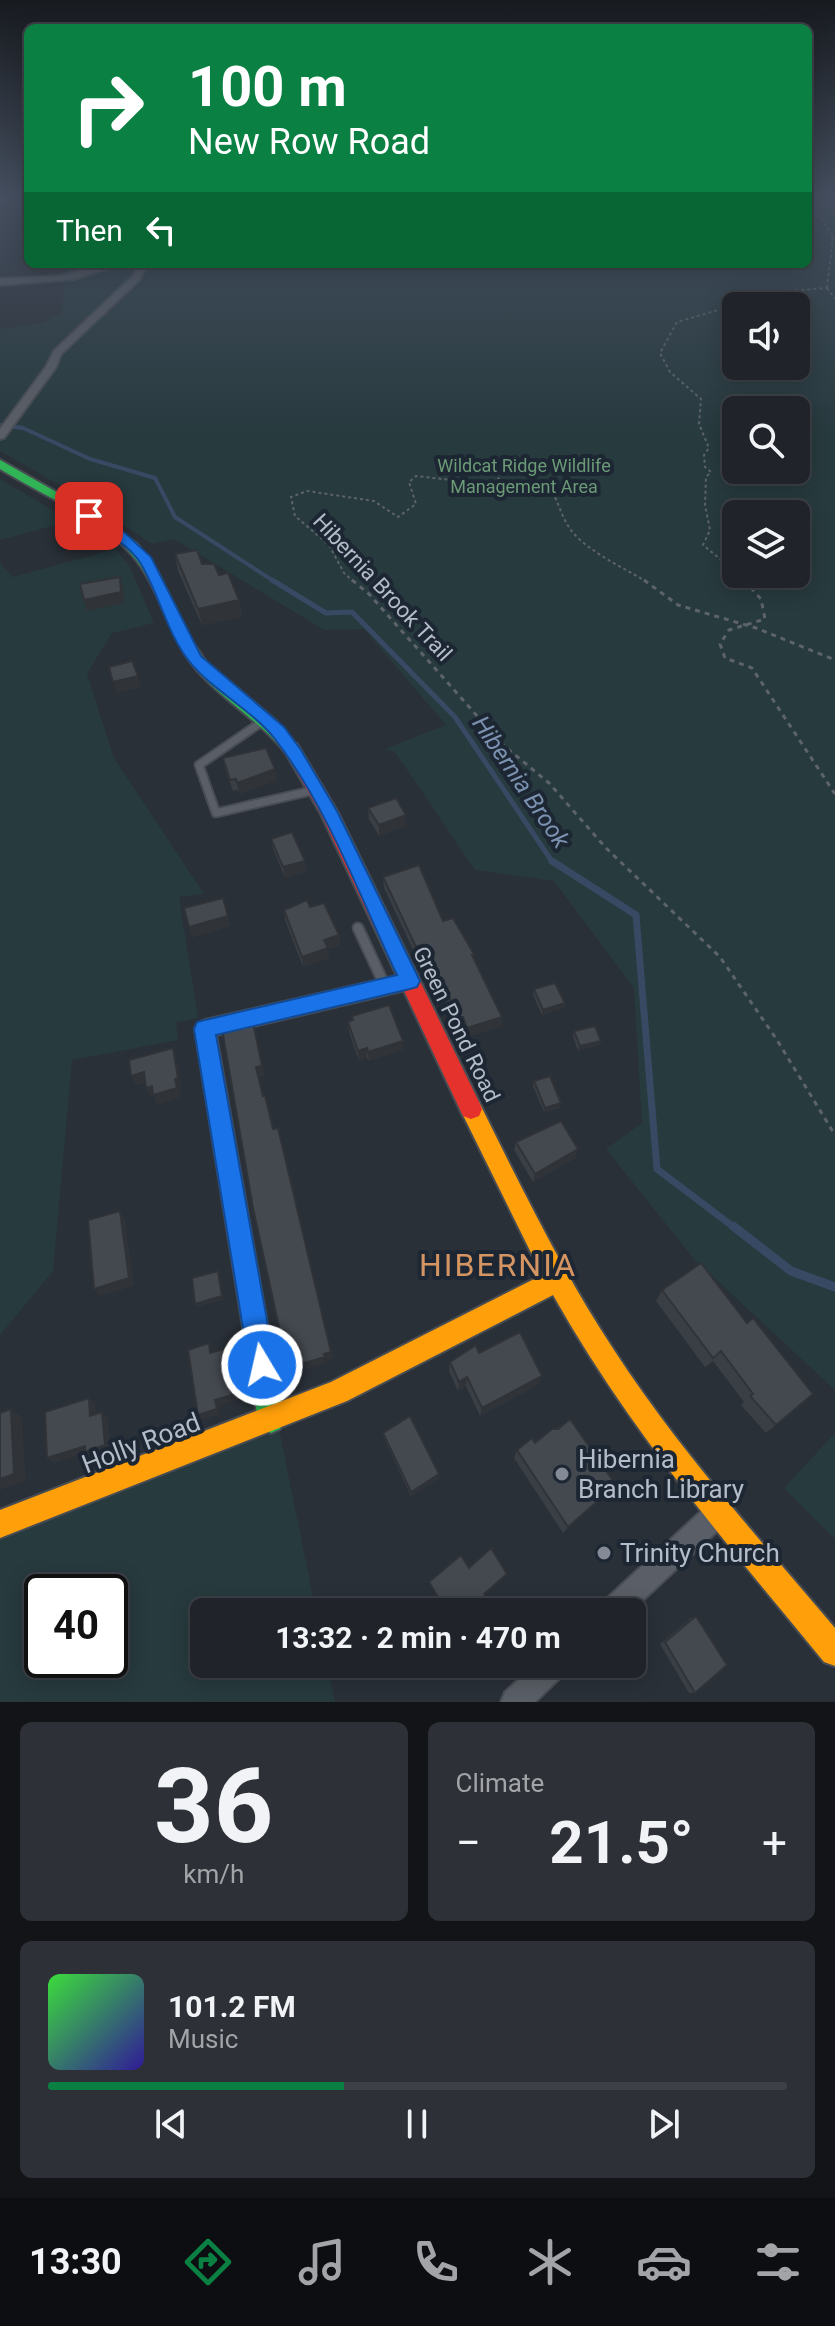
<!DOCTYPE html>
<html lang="en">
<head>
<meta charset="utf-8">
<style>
	body { margin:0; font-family:Roboto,sans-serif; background:#2d3036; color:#f1f3f6; height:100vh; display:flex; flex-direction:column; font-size:30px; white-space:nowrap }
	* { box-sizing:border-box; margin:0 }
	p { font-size:26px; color:#a2a4a8 }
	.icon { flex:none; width:44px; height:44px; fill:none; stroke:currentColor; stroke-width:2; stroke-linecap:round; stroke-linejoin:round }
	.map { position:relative; height:1702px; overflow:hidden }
	.details { display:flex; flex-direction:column; gap:20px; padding:20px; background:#121417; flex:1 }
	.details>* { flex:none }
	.hud { position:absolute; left:24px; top:24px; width:788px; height:244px; border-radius:12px; box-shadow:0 4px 20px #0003,0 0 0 2px #3d4147; background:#0b8043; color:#fff; overflow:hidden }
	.controls { position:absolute; left:722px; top:292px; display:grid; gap:16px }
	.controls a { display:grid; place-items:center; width:88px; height:88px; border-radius:12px; background:#20242a; box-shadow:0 4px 20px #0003,0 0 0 2px #3d4147; font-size:40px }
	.speed { position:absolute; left:24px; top:1574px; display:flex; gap:16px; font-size:40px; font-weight:700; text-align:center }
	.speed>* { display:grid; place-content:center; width:104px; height:104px; border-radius:50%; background:#20242a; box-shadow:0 4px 20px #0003,0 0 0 2px #3d4147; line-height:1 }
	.speed .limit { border:4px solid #111; border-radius:12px; background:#fff; color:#111 }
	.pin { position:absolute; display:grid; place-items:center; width:68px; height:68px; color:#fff; margin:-34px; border-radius:16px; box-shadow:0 4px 12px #0006 }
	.me { position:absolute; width:88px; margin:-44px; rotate:351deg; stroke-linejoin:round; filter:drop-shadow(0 0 6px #0008) }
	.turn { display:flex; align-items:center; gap:28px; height:168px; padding:0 32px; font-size:36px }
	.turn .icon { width:104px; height:104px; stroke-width:2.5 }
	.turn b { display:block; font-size:56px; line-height:68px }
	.then { display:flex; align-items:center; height:76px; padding:0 32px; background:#0003; gap:16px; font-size:30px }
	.big { font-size:60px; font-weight:700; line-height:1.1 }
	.details .card { flex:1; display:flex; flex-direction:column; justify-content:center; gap:12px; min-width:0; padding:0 28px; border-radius:12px; background:#2d3036 }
	.details .dial { align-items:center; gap:0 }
	.dial b { font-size:104px; line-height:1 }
	.song { display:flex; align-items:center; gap:24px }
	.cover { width:96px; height:96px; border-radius:12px; background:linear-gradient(135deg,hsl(120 70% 55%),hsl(250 70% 35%)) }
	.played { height:8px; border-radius:4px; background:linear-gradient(90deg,#0b8043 40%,#3d4147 40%) }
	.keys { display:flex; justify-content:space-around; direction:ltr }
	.heat { display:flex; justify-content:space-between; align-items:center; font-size:44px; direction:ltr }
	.details .tiles { flex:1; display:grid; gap:20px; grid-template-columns:1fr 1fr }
	.card:last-child { grid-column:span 2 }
	.trip { position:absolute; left:190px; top:1598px; width:456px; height:80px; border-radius:12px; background:#20242a; box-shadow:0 4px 20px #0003,0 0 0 2px #3d4147; font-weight:700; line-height:80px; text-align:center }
	.tab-bar { display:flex; height:128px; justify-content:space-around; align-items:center; background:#0d0e11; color:#a2a4a8 }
	.tab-bar .icon { width:56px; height:56px }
	.tab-bar .selected { color:#0b8043 }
	.tab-bar b { font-size:36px; color:#f1f3f6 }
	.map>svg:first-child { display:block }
	.green { fill:#273a3e; fill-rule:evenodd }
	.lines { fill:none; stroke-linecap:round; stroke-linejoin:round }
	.stream-far3 { stroke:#384963; stroke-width:4 }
	.stream-far2 { stroke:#384963; stroke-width:5 }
	.stream-far1 { stroke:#384963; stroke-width:7 }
	.stream { stroke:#384963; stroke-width:9 }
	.lane-far1-casing { stroke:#484c53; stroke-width:11 }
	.lane-casing { stroke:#484c53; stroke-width:13 }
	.street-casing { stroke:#484c53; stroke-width:4 }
	.fast-casing { stroke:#484c53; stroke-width:4 }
	.slow-casing { stroke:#484c53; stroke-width:4 }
	.jam-casing { stroke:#484c53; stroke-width:4 }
	.path-far1 { stroke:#5d636a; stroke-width:2; stroke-dasharray:3 3; stroke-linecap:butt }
	.path { stroke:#5d636a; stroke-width:3; stroke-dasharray:5 5; stroke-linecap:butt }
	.lane-far1 { stroke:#5a5e66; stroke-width:7 }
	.lane { stroke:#5a5e66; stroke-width:9 }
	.street { fill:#5a5e66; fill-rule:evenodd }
	.fast { fill:#30b455; fill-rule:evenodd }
	.slow { fill:#ff9f0a; fill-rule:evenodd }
	.jam { fill:#e5322d; fill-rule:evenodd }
	.wall { fill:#3a3f45 }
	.shaded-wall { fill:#303338 }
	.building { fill:#444950; stroke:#303338; stroke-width:2 }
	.route { fill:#1a73e8; stroke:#114b97; stroke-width:2 }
	.poi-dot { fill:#848b96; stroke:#1d2633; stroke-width:3 }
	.labels { text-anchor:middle; stroke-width:8; stroke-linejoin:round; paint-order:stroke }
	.far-park-label { font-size:18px; fill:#6b9a76; stroke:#1d2633 }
	.street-label { font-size:22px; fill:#b4bcc9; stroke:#1d2633 }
	.water-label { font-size:24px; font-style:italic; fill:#7c92b1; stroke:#1d2633 }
	.near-street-label { font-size:26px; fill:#b4bcc9; stroke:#1d2633 }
	.near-poi-label { font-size:26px; fill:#b4bcc9; stroke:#1d2633; text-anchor:start }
	.near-quarter-label { font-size:32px; letter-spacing:2px; fill:#d59563; stroke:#1d2633 }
</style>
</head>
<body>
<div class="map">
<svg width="835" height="1702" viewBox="0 0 835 1702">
	<rect width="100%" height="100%" fill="#2a3038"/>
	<path class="green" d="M808,197H835V1390L694,1259L606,1149L642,1123L634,988L554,881L475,870L395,752L385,749L446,725L364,629L324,630L174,539L152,544L79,496L0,451V329L44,323L62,312L66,272L58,264H808ZM736,306H796V366H736ZM736,410H796V470H736ZM736,514H796V574H736Z
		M0,479L71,521L0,540Z
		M115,549L129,565L154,623L112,633L87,674L114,758L204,894L179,897L198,1018L176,1022L178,1040L72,1060L53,1271L0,1335V553L1,565L13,577Z
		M278,1424L316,1612H204V1664H327L335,1702H0V1533ZM42,1592H110V1660H42Z
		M835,1433V1539L784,1488Z"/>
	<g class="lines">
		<path class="stream-far3" d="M0,425L23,428L90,459L155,478L175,517L275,582"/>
		<path class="stream-far2" d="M272,580L326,613L352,612L455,717L553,863"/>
		<path class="stream-far1" d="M552,861L636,915L657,1169L735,1228"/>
		<path class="stream" d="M733,1226L791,1271L835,1287"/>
		<defs>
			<path id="lane-far1" d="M263,721L199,765L216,813L315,790"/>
			<path id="lane" d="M358,928L385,986"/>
			<path id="street" d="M2,197H10L0,206V200Z
				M109,264H121L74,279L0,285V279L60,276Z
				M139,264H147L140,279L61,354L56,367L4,438L0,439V429L46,367L54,351L133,276Z
				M718,1501L727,1504L730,1513L727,1522L630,1612H598L602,1603L709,1504Z
				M536,1664H569L565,1673L535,1702H501L505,1692Z"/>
			<path id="fast" d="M0,460L81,506L137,544L157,571L191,640L206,662L276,721L299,748L297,752H285C259,720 222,700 196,669C169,637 162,594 137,561C111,525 39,493 0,469Z
				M410,973L417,975L420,981L417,987L410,989L216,1035L284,1420L280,1429L271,1433L262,1429L258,1420L195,1029L198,1023L205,1020Z"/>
			<path id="slow" d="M471,1099L479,1102C520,1185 561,1269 612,1347C677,1448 758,1537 835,1628V1666L824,1662C727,1544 628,1429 553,1295L347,1401L0,1538V1510L331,1382L542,1275L460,1109L463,1102Z"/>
			<path id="jam" d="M291,742L297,744L338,813L479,1102L482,1109L479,1116L471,1119L463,1116L321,814L283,748Z"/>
		</defs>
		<use href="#lane-far1" class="lane-far1-casing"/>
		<use href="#lane" class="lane-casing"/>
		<use href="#street" class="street-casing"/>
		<use href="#fast" class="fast-casing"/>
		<use href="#slow" class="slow-casing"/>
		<use href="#jam" class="jam-casing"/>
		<path class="path-far1" d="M808,198L833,236
			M827,288L833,236
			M827,288L835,299
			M736,572L703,545L710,530L705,505L706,477L711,472L705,467L704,455L709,448L699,424L701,399L670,372L660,353L677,322L784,291L827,288
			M737,574L746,582
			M354,582L344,573L329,545L295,516L291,497L307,491L374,501L398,517L416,504L409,482L416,476L503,486L495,472C514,470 546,477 555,497C562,513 565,526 579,539C599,557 624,568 647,582"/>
		<path class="path" d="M352,580L369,594L502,744L549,783L606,848L720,957L777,1040L835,1135
			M644,580L678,605L756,628L835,660
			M744,580L761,599L765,619L729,630L720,644L725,658L752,668L835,794"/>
		<use href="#lane-far1" class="lane-far1"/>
		<use href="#lane" class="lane"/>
		<use href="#street" class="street"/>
		<use href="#fast" class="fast"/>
		<use href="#slow" class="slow"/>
		<use href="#jam" class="jam"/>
	</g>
	<path class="wall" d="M175,554L202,564L219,575L239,600L242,617L202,625L178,571Z
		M223,758L275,769L277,780L239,794L238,790L233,791L225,769Z
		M368,808L406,826L379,836L369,819Z
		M271,839L305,861L306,872L285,878L273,849Z
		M383,877L443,921L474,954V959L502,1017L501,1027L466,1037L462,1027L458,1028L437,984L419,956L417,958L384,888Z
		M310,907L339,935L340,945L328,949L329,958L303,967L285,920L284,910Z
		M534,989L565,1003L564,1008L542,1015L533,995Z
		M352,1016L403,1041V1050L369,1061L367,1058L359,1061L349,1032L348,1022L352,1021Z
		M574,1031L600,1045L578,1051L573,1036Z
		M534,1081L561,1103L560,1108L544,1112L533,1086Z
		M516,1142L576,1158L533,1182L514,1150Z
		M662,1290L747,1323L813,1394L766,1433L741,1405L744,1402L713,1361L705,1367L656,1301Z
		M479,1353L538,1385L480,1416L466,1386L458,1391L449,1371L450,1362Z
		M383,1433L439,1474V1478L411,1496L384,1438Z
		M535,1443L610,1491L563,1533L514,1458L517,1450Z
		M696,1616L695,1693H689L660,1644L691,1618Z"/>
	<path class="shaded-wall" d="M120,577L123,588L124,603L87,611L84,600Z
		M239,600L242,617L202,625L198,609Z
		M138,676L141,687L117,693L113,682Z
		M275,769L277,780L239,794L237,783Z
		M406,815V826L379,836V825Z
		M305,861L306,872L285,878L283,867Z
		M228,916L231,926L192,938L189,927Z
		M339,935L340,945L328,949L329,958L303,967L302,957L324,940Z
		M419,946V956L417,958L416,947Z
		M565,1003L564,1008L542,1015L543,1010Z
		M463,1017L462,1027L458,1028L459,1018Z
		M502,1017L501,1027L466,1037L467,1028Z
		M253,1022L265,1075L259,1077L256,1067Z
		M403,1041V1050L369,1061L368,1052Z
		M601,1041L600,1045L578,1051L580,1046Z
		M173,1048L176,1058L182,1088H179L181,1098L157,1105L154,1096L150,1097L146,1088L175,1079Z
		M367,1048V1058L359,1061L358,1051Z
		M144,1072L148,1082L136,1085L131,1076Z
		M561,1103L560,1108L544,1112L545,1108Z
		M278,1128L333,1358L326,1360L324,1354Z
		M578,1149L576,1158L533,1182L535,1174Z
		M120,1211L125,1219L134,1286L100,1296L94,1289Z
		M218,1271L224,1300L197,1307L195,1304Z
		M234,1346L237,1352L245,1398L219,1406L220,1414L202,1420L198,1415L215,1400Z
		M325,1357L326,1363L290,1374L288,1368Z
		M542,1376L538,1385L480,1416L482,1408Z
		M467,1377L466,1386L458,1391L459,1382Z
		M89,1398L95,1404L97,1421L90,1416Z
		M11,1409L22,1417L26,1481L0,1490V1479Z
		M102,1412L108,1418L111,1450L91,1457L86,1453L54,1463L47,1458Z
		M439,1474V1478L411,1496V1492Z
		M616,1485L610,1491L563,1533L568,1527Z"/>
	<path class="building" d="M197,550L202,564H214L219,575L228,573L239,600L198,609L175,554Z
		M120,577L121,592L84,600L80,584Z
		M132,661L138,676L113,682L109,667Z
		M266,748L275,769L237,783L236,779L230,780L223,758Z
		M396,798L406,815L379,825L368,808Z
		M292,832L305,861L283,867L271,839Z
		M419,865L443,921L453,918L474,954L472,955L502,1017L467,1028L463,1017L459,1018L438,973L419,946L416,947L383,877Z
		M223,898L228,916L189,927L184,908Z
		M307,900L310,907L324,903L339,935L324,940L328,948L302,957L284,910Z
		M555,983L565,1003L543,1010L534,989Z
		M389,1005L403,1041L368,1052L367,1048L358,1051L348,1022L353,1020L352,1016Z
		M253,1022L262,1066L256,1067L263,1096L265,1095L273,1129L278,1128L331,1352L324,1354L325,1357L288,1368L253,1208L222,1029Z
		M595,1026L601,1041L580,1046L574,1031Z
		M173,1048L178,1078L175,1079L177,1088L153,1095L152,1086L146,1088L144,1072L131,1076L129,1060Z
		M550,1076L561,1103L545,1108L534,1081Z
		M561,1121L578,1149L535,1174L516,1142Z
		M120,1211L129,1278L94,1289L88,1220Z
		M701,1263L747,1323L753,1318L813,1394L776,1425L750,1396L753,1394L721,1351L713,1358L662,1290Z
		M218,1271L222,1296L195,1304L192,1278Z
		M520,1332L542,1376L482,1408L467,1377L459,1382L450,1362L476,1345L479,1353Z
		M209,1343L210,1353L234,1346L242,1392L215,1400L217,1409L198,1415L188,1350Z
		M89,1398L90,1416L102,1412L105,1445L85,1452V1446L47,1458L45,1412Z
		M11,1409L14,1474L0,1479V1413Z
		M410,1416L439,1474L411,1492L383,1433Z
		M570,1419L616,1485L568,1527L517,1450L532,1438L535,1443L552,1429H558Z
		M491,1548L507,1574L484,1594L494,1612H433L429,1604L438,1597L429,1582L461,1555L469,1568Z
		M696,1616L727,1665L695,1693L665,1642Z"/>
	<linearGradient id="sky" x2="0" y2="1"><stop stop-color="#171a1f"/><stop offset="0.45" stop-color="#444e5e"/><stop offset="1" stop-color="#444e5e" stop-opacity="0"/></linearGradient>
	<rect width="835" height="436" fill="url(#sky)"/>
	<path class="route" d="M84,513H93L125,533L151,557L201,656L284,727L301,750L338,813L420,981L417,987L410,989L216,1035L275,1365L271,1374L262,1378L253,1374L249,1365L194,1029L197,1022L205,1020L397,975C360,897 328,808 275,739C251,709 213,691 189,661C167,633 159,594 141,564C129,544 103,531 84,519Z"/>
	<g class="poi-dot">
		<circle cx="562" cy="1474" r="8"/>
		<circle cx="604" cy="1553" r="8"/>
	</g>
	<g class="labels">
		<g class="far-park-label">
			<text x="524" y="472">Wildcat Ridge Wildlife<tspan x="524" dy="21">Management Area</tspan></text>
		</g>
		<g class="street-label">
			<text transform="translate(383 587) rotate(47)" y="8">Hibernia Brook Trail</text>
			<text transform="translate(457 1024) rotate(64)" y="8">Green Pond Road</text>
		</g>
		<g class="water-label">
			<text transform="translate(521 782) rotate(56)" y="8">Hibernia Brook</text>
		</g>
		<g class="near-street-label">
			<text transform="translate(141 1443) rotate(-21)" y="9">Holly Road</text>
		</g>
		<g class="near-poi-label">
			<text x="578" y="1468">Hibernia<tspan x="578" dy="30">Branch Library</tspan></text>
			<text x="620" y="1562">Trinity Church</text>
		</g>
		<g class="near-quarter-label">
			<text x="498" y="1276">HIBERNIA</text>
		</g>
	</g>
</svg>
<div class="controls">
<a><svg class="icon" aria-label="sound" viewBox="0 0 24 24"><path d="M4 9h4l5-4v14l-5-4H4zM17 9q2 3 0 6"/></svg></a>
<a><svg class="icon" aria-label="search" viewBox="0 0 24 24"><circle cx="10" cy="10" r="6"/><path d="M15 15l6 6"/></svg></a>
<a><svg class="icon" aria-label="layers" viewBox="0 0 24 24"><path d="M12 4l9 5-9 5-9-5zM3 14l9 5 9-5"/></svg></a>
</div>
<div class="speed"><div class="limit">40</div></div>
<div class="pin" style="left:89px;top:516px;background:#d93025"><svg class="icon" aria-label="arrive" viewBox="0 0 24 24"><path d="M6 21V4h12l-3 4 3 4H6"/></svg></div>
<svg class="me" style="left:262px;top:1365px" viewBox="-20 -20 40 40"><circle r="17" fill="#1a73e8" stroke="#fff" stroke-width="3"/><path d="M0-11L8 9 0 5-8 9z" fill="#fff"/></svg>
<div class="trip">13:32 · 2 min · 470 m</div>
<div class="hud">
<div class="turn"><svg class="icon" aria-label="right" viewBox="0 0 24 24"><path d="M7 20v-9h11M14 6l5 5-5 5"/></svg><div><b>100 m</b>New Row Road</div></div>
<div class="then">Then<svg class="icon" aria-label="left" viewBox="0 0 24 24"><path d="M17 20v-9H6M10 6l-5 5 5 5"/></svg></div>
</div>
</div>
<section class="details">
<div class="tiles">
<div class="card dial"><b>36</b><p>km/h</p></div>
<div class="card"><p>Climate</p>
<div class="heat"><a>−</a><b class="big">21.5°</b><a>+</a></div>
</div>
<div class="card">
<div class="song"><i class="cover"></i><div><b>101.2 FM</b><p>Music</p></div></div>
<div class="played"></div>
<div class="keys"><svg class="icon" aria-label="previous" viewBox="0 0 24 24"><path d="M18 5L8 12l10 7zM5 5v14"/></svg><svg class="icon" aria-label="pause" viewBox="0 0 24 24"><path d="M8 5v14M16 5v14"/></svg><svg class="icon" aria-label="next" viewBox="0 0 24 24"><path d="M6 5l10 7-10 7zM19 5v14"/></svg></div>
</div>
</div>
</section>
<nav class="tab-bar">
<b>13:30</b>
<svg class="icon selected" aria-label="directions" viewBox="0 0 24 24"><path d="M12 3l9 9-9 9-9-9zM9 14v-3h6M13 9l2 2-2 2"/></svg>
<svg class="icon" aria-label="music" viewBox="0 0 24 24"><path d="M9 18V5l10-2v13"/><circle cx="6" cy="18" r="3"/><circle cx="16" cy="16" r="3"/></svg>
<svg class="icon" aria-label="phone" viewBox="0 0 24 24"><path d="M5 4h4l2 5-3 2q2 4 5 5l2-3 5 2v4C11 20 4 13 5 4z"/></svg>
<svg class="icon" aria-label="climate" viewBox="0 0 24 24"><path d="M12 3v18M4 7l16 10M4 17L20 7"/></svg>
<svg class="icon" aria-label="car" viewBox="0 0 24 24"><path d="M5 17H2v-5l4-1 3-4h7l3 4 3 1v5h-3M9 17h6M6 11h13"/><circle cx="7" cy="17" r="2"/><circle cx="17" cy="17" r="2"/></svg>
<svg class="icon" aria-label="filters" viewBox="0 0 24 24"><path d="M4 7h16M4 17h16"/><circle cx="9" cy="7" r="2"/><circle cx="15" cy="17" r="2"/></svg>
</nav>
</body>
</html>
